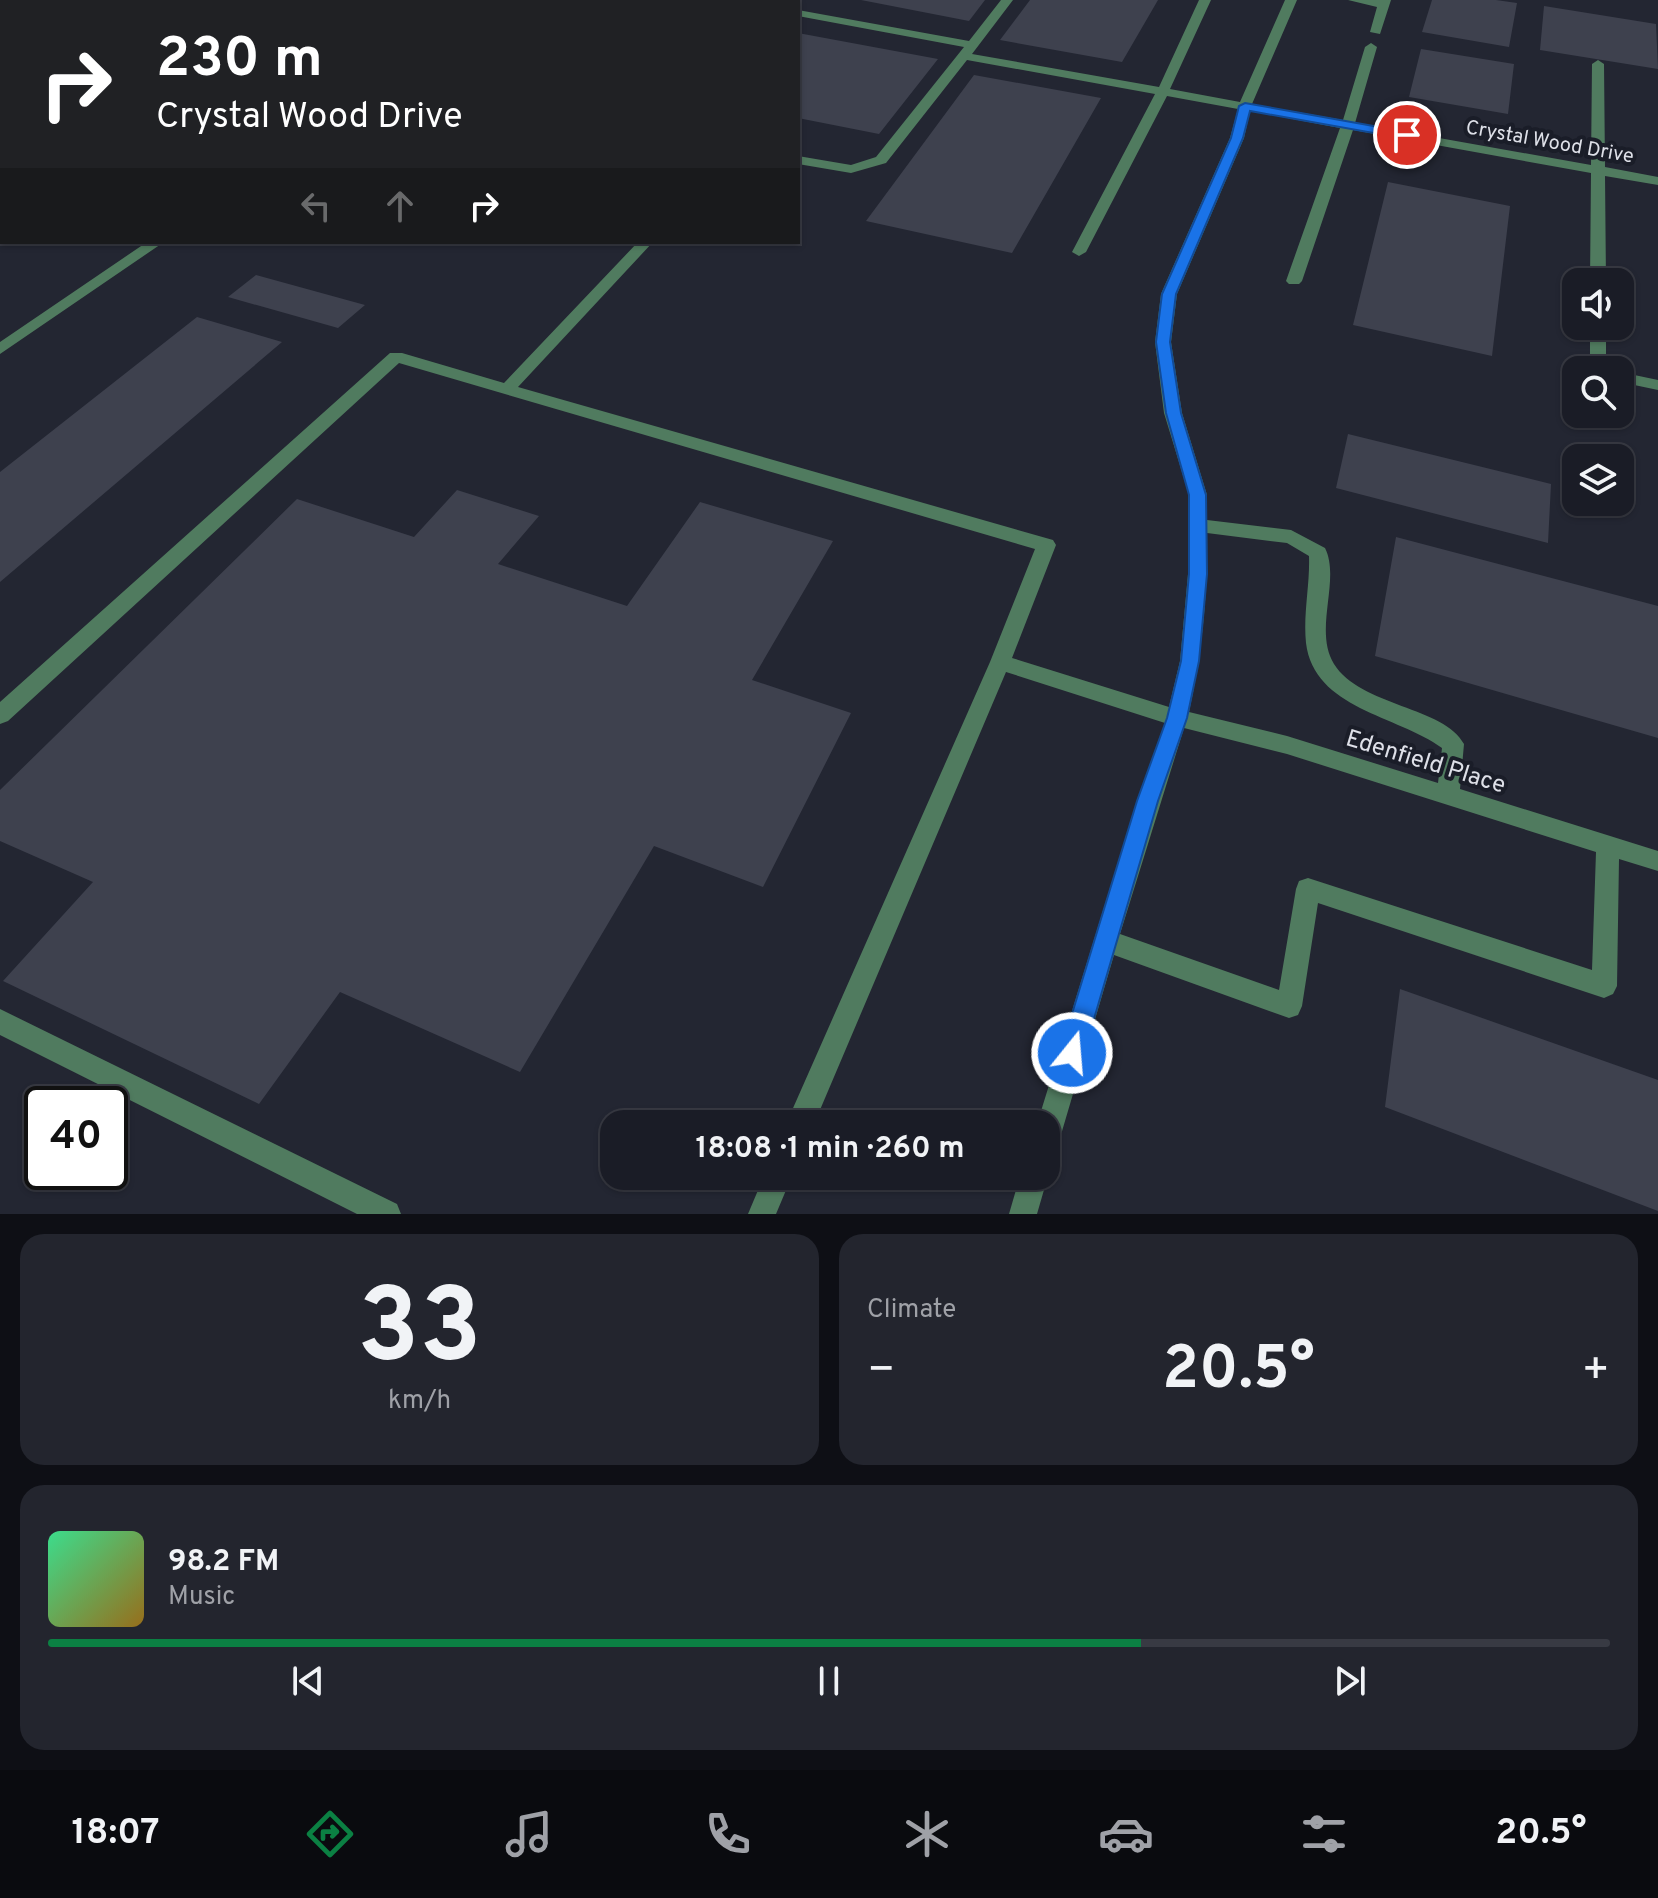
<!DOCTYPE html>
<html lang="en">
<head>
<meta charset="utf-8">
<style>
	body { margin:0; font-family:Overpass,sans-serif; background:#23252e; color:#f1f3f6; height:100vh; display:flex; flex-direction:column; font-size:30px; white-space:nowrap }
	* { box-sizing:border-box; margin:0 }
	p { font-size:26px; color:#9fa1a7 }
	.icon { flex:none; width:44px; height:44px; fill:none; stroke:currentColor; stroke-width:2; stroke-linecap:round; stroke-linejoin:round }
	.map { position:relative; height:1214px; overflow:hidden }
	.details { display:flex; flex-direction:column; gap:20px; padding:20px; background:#0e0f15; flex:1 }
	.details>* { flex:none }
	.banner { position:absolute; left:0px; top:0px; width:800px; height:244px; box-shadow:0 2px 6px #0004,0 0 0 2px #383a43; background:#202124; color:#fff; overflow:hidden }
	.controls { position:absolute; left:1562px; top:268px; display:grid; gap:16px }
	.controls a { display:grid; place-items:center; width:72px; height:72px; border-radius:16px; background:#1a1c26; box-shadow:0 2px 6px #0004,0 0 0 2px #383a43; font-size:40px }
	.speed { position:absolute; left:24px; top:1086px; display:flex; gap:16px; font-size:40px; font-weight:700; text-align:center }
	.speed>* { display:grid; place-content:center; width:104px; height:104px; border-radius:50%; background:#1a1c26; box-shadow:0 2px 6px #0004,0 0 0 2px #383a43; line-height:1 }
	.speed .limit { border:4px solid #111; border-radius:12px; background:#fff; color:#111 }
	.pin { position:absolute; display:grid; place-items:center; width:68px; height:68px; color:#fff; margin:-34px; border:4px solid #fff; border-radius:50%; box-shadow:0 2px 8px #0007 }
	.me { position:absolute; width:88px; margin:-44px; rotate:17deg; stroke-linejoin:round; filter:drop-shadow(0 0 6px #0008) }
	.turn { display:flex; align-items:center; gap:28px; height:168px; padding:0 24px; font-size:36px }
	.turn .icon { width:104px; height:104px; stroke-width:2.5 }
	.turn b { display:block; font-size:56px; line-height:68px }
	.lanes { display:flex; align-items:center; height:76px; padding:0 24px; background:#0003; justify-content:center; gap:40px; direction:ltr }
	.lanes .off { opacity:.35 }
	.big { font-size:60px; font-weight:700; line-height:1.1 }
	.details .card { flex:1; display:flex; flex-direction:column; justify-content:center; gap:12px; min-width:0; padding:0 28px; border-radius:24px; background:#23252e }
	.details .dial { align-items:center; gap:0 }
	.dial b { font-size:104px; line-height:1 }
	.song { display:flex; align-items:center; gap:24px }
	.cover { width:96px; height:96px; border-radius:12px; background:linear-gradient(135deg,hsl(150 70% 55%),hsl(40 70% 35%)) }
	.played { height:8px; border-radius:4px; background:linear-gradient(90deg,#0b8043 70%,#383a43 70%) }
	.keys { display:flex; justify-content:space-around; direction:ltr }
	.heat { display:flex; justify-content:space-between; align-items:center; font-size:44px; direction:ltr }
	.details .tiles { flex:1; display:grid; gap:20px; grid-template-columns:1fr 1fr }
	.card:last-child { grid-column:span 2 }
	.trip { position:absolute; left:600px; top:1110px; width:460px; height:80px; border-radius:24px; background:#1a1c26; box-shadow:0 2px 6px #0004,0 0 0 2px #383a43; font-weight:700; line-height:80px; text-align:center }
	.dock { display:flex; height:128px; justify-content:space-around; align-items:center; background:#0a0b0f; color:#9fa1a7 }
	.dock .icon { width:56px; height:56px }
	.dock .current { color:#0b8043 }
	.dock b { font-size:36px; color:#f1f3f6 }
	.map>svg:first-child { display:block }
	.building { fill:#3e414e }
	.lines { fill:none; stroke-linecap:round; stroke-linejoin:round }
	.minor { fill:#507b5f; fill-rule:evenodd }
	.rail { stroke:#c2c4cc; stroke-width:4; stroke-dasharray:10 5; stroke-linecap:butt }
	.route { fill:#1a73e8; stroke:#114b97; stroke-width:2 }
	.labels { text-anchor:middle; stroke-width:8; stroke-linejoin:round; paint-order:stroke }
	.far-street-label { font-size:20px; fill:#dee0e8; stroke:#1a1d28 }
	.street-label { font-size:24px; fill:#dee0e8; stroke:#1a1d28 }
</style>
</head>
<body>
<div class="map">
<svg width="1658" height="1214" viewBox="0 0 1658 1214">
	<rect width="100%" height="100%" fill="#232632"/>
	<path class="building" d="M861,0H985L969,21Z
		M1030,0H1158L1122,62L1000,40Z
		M1432,0H1496L1517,3L1509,47L1422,32Z
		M1544,6L1656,24L1658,69L1540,50Z
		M798,33L938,59L879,134L798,118Z
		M1421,49L1514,64L1508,114L1409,97Z
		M974,75L1101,98L1012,253L866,221Z
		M1388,182L1510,206L1492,356L1353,325Z
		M256,275L365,305L338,328L228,297Z
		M197,317L282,342L0,582V472Z
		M1348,434L1551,484L1548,543L1336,488Z
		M457,490L539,516L498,564L627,606L700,502L833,541L752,680L851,713L763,887L654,846L520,1072L340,992L259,1104L3,981L93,882L0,841V790L297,499L414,537Z
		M1396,537L1658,606V738L1375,656Z
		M1400,989L1658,1080V1211L1385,1107Z"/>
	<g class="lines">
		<path class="minor" d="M286,0H299L284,2Z
			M723,0H743L745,2H725Z
			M1001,0H1013L972,54L1159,87L1199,0H1211L1170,89L1240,102L1285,0H1297L1252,104L1343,120L1365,47L1371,43L1377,47L1355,123L1591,165L1592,64L1598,60L1604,64L1605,167L1658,177V185L1605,176L1606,282H1590L1591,173L1353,130L1302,281L1299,284H1289L1286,281L1340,128L1250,111L1244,138L1177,294L1171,342L1182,413L1207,495V520L1291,530L1325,548C1341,580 1313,630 1334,664C1360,706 1445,707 1464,744L1460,789L1658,851V871L1619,859L1617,986L1613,994L1604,998L1318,903L1302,1006L1298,1015L1289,1018L1114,955L1060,1138L1056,1148L1046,1152V1124H1037L1137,801L1165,723L1006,672L814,1124H786L990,662L1035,549L399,363L8,721L0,724V702L390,353H402L504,383L638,242H653L518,387L1053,540L1056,545L1012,658L1169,707L1180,661L1188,574L1189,495L1164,413L1155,342L1161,294L1230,138L1238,109L1167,96L1086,252L1079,256L1072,252L1155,94L967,60L886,163L851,173L798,164V156L851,165L876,157L964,47L798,16V10L969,41ZM1207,533L1287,543L1309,556C1310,585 1303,614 1306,643C1314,709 1397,715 1442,748L1438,783L1287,736L1189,712C1202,653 1208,594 1207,533ZM1184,728L1287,754L1596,852L1592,970L1308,878L1299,881L1296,889L1279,990L1120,934Z
			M1348,0H1391L1380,34L1370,32L1377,7Z
			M147,242H164L0,354V342Z
			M1590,326H1606V370H1590Z
			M1620,372L1658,380V390L1620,382Z
			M0,1009L397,1204L401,1214H357L0,1035Z
			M1046,1171L1048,1176L1037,1214H1009L1020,1176H1046Z
			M764,1176H792L776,1214H748Z"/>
		<path class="rail" d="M52,2L57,0
			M97,2L101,0"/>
	</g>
	<path class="route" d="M1245,103L1407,132L1413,135L1407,139L1250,111L1243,138L1176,294L1170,342L1181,413L1206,495L1207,574L1199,661L1187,718L1158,801L1084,1053L1080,1062L1072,1065L1063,1062L1060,1053L1137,801L1167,718L1181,661L1189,574V495L1166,413L1156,342L1162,294L1231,138L1239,106Z"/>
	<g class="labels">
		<g class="far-street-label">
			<text transform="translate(1550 141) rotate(10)" y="7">Crystal Wood Drive</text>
		</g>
		<g class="street-label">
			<text transform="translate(1426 761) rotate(17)" y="8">Edenfield Place</text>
		</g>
	</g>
</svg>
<div class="controls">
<a><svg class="icon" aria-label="sound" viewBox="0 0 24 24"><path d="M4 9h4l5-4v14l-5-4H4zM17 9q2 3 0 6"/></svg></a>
<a><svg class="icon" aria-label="search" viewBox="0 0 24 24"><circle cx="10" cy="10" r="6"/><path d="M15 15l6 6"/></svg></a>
<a><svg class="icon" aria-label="layers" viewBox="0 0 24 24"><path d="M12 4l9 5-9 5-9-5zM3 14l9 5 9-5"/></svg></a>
</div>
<div class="speed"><div class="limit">40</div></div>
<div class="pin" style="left:1407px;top:135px;background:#d93025"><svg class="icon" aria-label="arrive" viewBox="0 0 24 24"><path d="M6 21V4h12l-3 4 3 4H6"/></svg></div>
<svg class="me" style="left:1072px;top:1053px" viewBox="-20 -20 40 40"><circle r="17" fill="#1a73e8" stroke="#fff" stroke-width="3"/><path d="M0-11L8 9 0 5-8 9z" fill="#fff"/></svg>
<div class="trip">18:08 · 1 min · 260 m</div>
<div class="banner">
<div class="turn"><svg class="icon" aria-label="right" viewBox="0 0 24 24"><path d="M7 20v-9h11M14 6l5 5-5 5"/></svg><div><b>230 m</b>Crystal Wood Drive</div></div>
<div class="lanes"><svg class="icon off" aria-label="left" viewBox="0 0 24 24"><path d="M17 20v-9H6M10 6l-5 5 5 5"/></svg><svg class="icon off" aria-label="ahead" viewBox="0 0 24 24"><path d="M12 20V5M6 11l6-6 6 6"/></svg><svg class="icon" aria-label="right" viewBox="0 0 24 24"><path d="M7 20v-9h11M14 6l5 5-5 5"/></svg></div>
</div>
</div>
<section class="details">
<div class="tiles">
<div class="card dial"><b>33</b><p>km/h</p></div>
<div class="card"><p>Climate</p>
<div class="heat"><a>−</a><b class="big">20.5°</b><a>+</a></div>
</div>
<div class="card">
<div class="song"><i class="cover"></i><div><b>98.2 FM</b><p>Music</p></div></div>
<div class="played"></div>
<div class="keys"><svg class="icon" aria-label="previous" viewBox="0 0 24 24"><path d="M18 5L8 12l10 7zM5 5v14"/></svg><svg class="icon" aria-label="pause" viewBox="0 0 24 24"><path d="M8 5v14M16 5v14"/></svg><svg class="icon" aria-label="next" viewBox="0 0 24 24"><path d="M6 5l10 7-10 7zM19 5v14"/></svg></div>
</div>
</div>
</section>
<nav class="dock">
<b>18:07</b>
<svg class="icon current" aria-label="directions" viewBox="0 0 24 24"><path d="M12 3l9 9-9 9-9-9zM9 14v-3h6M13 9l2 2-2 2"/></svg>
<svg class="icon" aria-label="music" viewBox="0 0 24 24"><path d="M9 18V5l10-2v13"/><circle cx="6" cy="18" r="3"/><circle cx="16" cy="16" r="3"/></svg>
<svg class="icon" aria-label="phone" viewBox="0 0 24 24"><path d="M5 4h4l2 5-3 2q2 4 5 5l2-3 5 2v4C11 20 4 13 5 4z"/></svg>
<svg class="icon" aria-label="climate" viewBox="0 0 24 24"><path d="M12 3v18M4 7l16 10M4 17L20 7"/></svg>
<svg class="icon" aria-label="car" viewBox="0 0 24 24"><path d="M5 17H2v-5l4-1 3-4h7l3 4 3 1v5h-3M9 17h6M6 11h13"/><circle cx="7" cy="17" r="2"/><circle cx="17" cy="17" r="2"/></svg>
<svg class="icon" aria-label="filters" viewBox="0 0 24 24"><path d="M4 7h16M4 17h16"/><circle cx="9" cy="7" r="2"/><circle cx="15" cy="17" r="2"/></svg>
<b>20.5°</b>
</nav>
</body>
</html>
